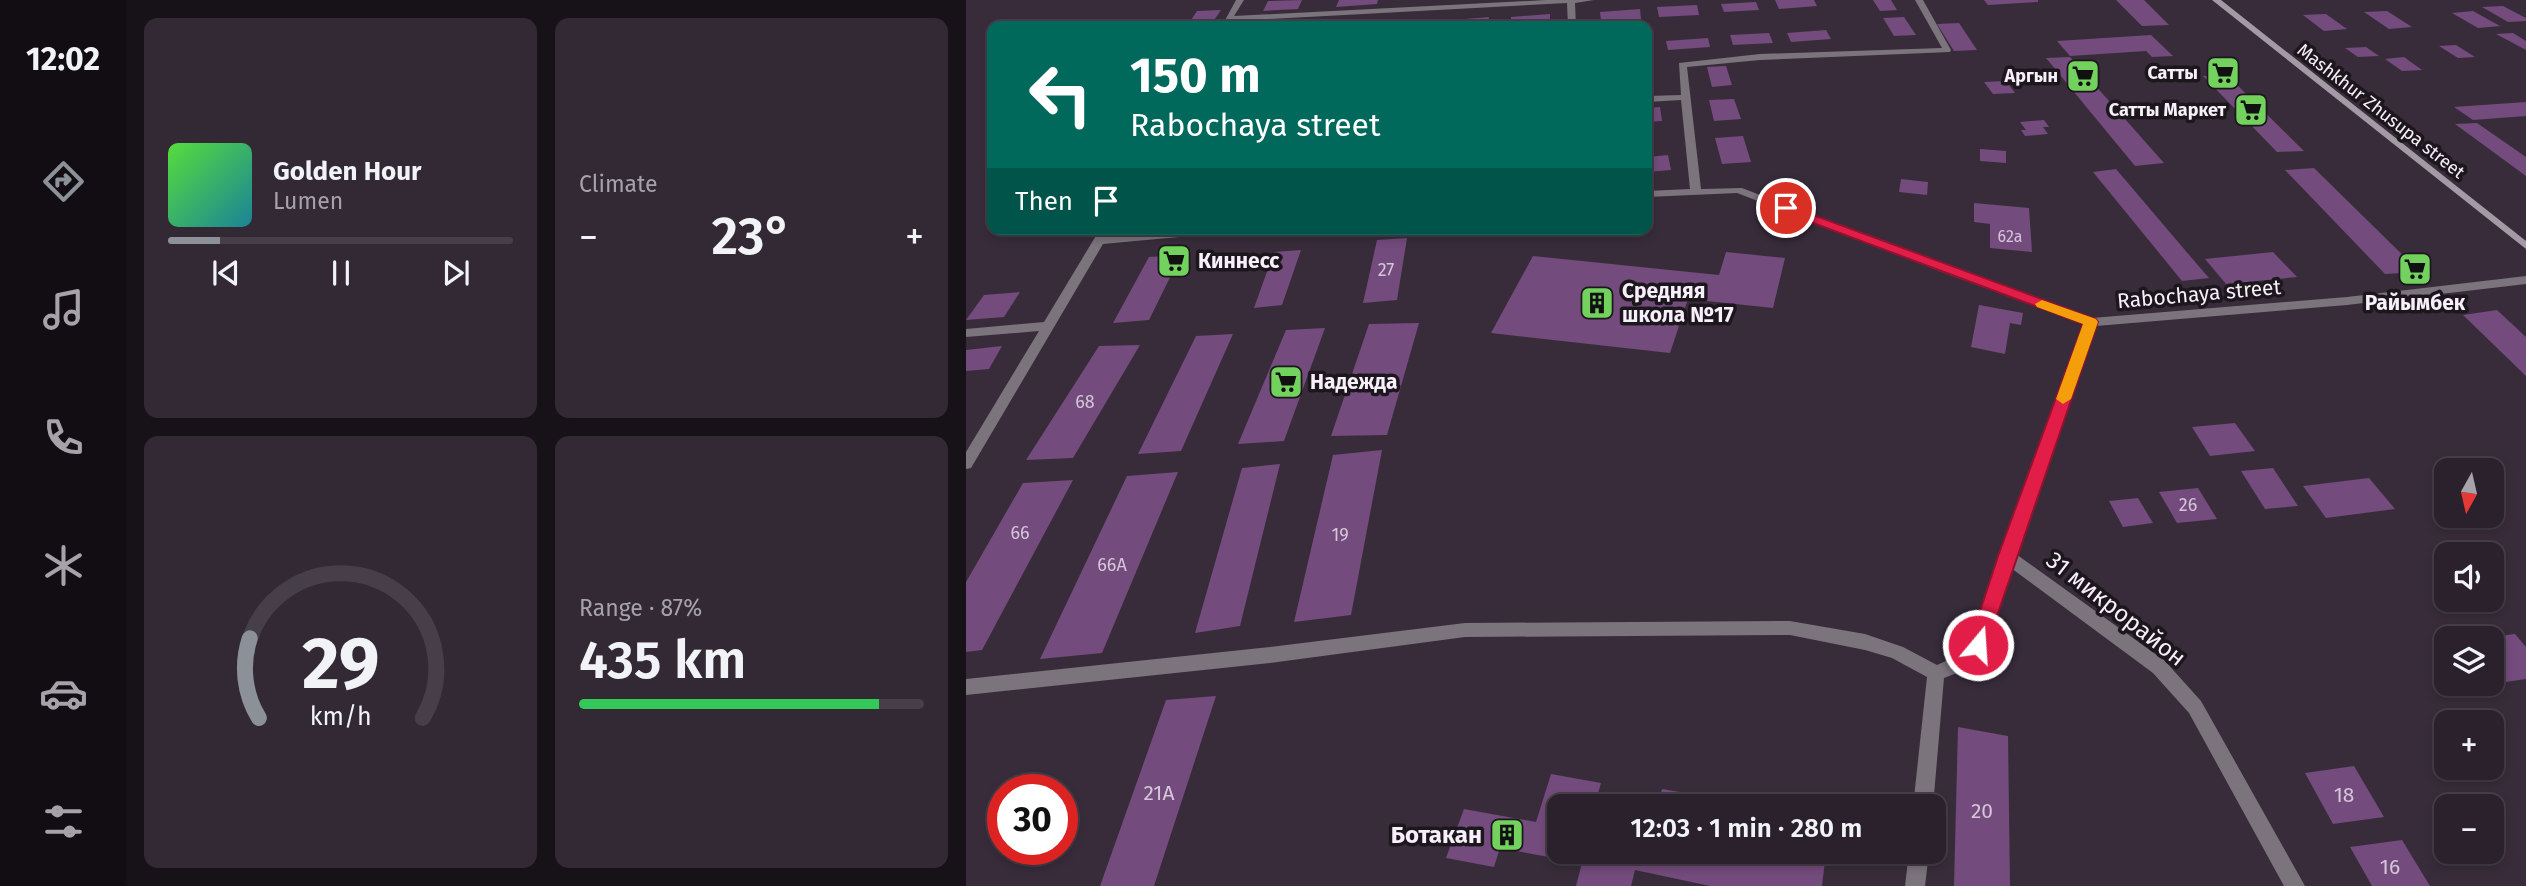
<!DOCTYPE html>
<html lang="en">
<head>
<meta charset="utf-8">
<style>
	body { margin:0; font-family:"Fira Sans",sans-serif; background:#322934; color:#f1f3f6; height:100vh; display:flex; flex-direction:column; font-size:26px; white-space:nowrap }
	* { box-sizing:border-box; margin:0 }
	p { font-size:23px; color:#a5a3a9 }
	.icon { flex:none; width:38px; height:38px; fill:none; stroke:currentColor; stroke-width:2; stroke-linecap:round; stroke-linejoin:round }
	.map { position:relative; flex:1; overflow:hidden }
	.drawer { display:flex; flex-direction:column; gap:18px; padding:18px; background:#171218; width:840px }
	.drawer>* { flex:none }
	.hud { position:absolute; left:21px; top:21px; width:665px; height:214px; border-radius:14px; box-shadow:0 4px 10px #0003,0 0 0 2px #463e48; background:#00695c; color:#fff; overflow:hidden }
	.needle { width:46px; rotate:188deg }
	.buttons { position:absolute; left:1468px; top:458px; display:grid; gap:14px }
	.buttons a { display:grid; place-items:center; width:70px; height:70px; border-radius:14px; background:#2a212c; box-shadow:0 4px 10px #0003,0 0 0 2px #463e48; font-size:35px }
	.speed { position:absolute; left:21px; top:774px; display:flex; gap:14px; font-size:35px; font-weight:700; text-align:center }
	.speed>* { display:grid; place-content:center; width:91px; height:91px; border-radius:50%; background:#2a212c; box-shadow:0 4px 10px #0003,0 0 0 2px #463e48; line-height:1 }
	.speed .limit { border:10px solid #d22; background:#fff; color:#111 }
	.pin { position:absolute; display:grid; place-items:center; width:60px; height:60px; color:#fff; margin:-30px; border:4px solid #fff; border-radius:50%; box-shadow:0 2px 7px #0007 }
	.me { position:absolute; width:77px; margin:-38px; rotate:18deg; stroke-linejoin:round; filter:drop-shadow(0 0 5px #0008) }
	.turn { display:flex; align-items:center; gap:24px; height:147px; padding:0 28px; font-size:32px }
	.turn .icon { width:91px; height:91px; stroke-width:2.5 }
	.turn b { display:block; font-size:49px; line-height:60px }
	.then { display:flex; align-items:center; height:66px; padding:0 28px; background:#0003; gap:14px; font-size:26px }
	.big { font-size:52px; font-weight:600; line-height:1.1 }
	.drawer .widget { flex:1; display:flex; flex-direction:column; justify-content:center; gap:10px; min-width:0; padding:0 24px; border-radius:14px; background:#322934 }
	.drawer .dial { align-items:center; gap:0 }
	.dial svg { height:182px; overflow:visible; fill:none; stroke:#463e48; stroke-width:7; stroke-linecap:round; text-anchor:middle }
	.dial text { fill:#f1f3f6; stroke:none }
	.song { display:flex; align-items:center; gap:21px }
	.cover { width:84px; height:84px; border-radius:10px; background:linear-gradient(135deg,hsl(110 70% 55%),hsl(190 70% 35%)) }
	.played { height:7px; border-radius:4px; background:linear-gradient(90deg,#8c9099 15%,#463e48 15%) }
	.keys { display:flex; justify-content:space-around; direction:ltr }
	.heat { display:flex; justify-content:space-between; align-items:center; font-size:38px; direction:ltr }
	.charge { height:10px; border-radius:5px; background:linear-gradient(90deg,#34c759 87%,#463e48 0) }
	.drawer .tiles { flex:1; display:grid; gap:18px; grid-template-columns:repeat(2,1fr) }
	.trip { position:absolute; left:581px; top:794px; width:399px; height:70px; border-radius:14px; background:#2a212c; box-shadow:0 4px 10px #0003,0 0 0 2px #463e48; font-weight:600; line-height:70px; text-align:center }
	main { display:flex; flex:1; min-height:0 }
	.menu { display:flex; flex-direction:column; width:126px; justify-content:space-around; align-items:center; background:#110d12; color:#a5a3a9 }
	.menu .icon { width:49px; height:49px }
	.menu .selected { color:#8c9099 }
	.menu b { font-size:32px; color:#f1f3f6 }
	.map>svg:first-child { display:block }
	.building { fill:#734b7c }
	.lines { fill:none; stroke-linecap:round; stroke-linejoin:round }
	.street { fill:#7b747c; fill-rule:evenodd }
	.secondary { fill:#a49aa6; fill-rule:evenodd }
	.route { fill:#e11d48; stroke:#92132f; stroke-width:2 }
	.slow { fill:#f59e0b }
	.labels { text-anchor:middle; stroke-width:7; stroke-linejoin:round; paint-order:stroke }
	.far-number-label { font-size:16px; fill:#d6c6da }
	.far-poi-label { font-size:18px; font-weight:bold; fill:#f7eff9; stroke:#1c171d; text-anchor:end }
	.far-street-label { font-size:18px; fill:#f7eff9; stroke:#1c171d }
	.number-label { font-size:18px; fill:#d6c6da }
	.poi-label { font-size:21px; font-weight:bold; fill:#f7eff9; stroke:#1c171d; text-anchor:start }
	.street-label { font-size:21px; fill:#f7eff9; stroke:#1c171d }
	.near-number-label { font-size:21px; fill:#d6c6da }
	.near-street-label { font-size:24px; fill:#f7eff9; stroke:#1c171d }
	.near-poi-label { font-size:24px; font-weight:bold; fill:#f7eff9; stroke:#1c171d; text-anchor:end }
</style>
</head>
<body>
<main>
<nav class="menu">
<b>12:02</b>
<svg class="icon selected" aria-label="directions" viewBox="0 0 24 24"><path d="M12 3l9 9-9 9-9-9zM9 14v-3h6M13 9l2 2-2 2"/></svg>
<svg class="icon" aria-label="music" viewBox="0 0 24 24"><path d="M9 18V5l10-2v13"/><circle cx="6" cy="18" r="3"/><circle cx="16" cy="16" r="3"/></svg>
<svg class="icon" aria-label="phone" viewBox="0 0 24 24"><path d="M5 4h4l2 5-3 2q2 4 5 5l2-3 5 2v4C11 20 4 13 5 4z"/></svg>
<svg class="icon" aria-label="climate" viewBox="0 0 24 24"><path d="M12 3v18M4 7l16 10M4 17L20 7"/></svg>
<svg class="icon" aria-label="car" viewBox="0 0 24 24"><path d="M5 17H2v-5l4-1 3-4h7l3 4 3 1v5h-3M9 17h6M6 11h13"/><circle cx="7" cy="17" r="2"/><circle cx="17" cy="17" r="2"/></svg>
<svg class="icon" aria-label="filters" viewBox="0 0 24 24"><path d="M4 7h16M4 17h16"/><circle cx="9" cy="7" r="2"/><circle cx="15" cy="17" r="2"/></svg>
</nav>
<section class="drawer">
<div class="tiles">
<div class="widget">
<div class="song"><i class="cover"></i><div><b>Golden Hour</b><p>Lumen</p></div></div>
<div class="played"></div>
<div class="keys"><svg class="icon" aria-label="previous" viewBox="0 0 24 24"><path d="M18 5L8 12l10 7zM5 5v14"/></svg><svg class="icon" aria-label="pause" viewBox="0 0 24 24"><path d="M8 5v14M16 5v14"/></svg><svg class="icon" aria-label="next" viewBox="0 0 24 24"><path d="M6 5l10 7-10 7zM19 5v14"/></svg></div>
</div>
<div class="widget"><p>Climate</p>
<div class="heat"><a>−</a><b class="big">23°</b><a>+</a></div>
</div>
<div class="widget dial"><svg viewBox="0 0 100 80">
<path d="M14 69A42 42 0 1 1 86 69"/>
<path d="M14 69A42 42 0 0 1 10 34" stroke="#8c9099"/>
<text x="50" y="56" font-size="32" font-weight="700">29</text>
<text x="50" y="72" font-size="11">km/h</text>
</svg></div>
<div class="widget"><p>Range · 87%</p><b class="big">435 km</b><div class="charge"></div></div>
</div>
</section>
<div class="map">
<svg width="1560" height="886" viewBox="0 0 1560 886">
	<rect width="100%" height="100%" fill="#382c3b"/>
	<path class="building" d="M336,0L332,9L297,11L302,1Z
		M373,0H412L411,4L370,7Z
		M809,0H848L851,6L813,9Z
		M907,0H925L931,10L914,11Z
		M1018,0H1072V2L1022,5Z
		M1150,0H1178L1203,25L1176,26Z
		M790,2L793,10L758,12L755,4Z
		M731,5L733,15L693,17L691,7Z
		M1537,6L1560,18V21L1542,22L1516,7Z
		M674,9L675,19L635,21L634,12Z
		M255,10L244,26H221L231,11Z
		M1421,11L1446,27L1423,29L1398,12Z
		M1507,11L1534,26L1512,28L1486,13Z
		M584,14V25L545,26V17Z
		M1360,14L1381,29L1358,31L1337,15Z
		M523,17L522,26H485L487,20Z
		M938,17L950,35L928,36L917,18Z
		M993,23L1011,50L988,51L971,24Z
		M860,30L865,39L825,42L821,33Z
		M803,33L807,43L767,45L764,35Z
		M1547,33L1560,41V50L1530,34Z
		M1185,35L1207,56L1186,57L1180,51L1104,56L1091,41Z
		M742,38L744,47L702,50L700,41Z
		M1490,45L1509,57L1492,58L1473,46Z
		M1400,47L1413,56L1392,57L1379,48Z
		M1104,57L1198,163L1169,166L1080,58Z
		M1438,57L1456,70L1436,71L1419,59Z
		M760,66L766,85L746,87L741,67Z
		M1261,75L1338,151L1311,152L1237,76Z
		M1040,81L1049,93L1027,94L1018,82Z
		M768,99L775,119L748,121L743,100Z
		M1560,102V116L1507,120L1488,107Z
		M694,107L696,121L681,122V108Z
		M1078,120L1083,127H1077L1082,134L1059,136L1055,130H1060L1054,122Z
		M1511,123L1560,157V176L1489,124Z
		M777,136L785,162L756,164L749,138Z
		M1014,149L1040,151V163L1014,161Z
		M702,155L705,170L681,172V157Z
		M1348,168L1454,272L1419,274L1319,170Z
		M1150,169L1230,263L1243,278L1216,281L1127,172Z
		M935,179L962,182L961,195L933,192Z
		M1008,203L1063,208L1066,252L1024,248V224L1008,222Z
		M441,238L431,300L397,303L411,240Z
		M335,250L316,305L288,308L308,252Z
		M760,252L819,258L807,308L722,299L704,353L525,333L567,256L753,275Z
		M1307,252L1331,277L1260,284L1239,259Z
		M215,255L183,320L147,323L183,257Z
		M54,292L38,317L0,320L18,295Z
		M1013,305L1057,313L1055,325L1044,323L1039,354L1005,347Z
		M1531,310L1560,337V376L1497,315Z
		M453,323L421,435L365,436L403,324Z
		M359,328L318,441L272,444L320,330Z
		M267,334L215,451L172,454L230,336Z
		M174,345L107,458L60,460L133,346Z
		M36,346L23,369L0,371V350Z
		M1269,423L1289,451L1244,456L1226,427Z
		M416,450L385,615L328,622L367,455Z
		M314,464L274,626L229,633L276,468Z
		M1307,468L1332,506L1299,509L1275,471Z
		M212,472L136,653L74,659L161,476Z
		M1403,478L1429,509L1360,518L1337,486Z
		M107,480L16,650L0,652V582L57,483Z
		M1232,488L1251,519L1211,523L1193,492Z
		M1172,498L1187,523L1157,527L1143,501Z
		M1549,634L1560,647V679L1526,684V637Z
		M250,696L188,886H134L200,700Z
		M992,727L1042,736L1044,886H988Z
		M1388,766L1418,817L1367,824L1339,773Z
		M585,774L635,783L628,807H593V852H739L798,864L800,852H860L856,886H744L669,870L665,886H610L616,863L534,848L528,867L480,858L498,809L570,822Z
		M696,789L750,798L748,807H691Z
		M1436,840L1464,886H1406L1384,847Z"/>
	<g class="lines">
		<path class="street" d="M270,0H278L268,16L580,0H628L609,3L610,26H602L601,3L265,21L262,26H256Z
			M949,0H957L985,50L984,52L794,60L721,67L735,189L776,188L989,270L1126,318L1381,297L1560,276V284L1381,305L1130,326L1050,554L1199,661L1235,701L1339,886H1318L1223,713L1187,673L1045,568L1018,650L1001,669L978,678L967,807H947L961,677L926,658L899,650L824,635L499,637L304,663L0,695V679L304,647L499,623L824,621L899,634L937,647L971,665L989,657L1005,641L1033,556L1118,324L981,274L771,193L681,197V191L724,189L715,100L681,102V96L715,95L713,63L794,54L976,48Z
			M134,229H145L141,237L227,229H272L267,232L137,244L5,468L0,469V452L73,331L0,337V329L78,322Z
			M943,852H963L959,886H939Z"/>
		<path class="secondary" d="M1246,0H1255L1560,241V249Z"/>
	</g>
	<path class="route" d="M820,205L1130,319L1132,322L1019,651L1012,653L1005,651L1003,645L1032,556L1117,324L815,211V206Z"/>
	<path class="slow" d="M1076,300L1130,319L1132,322L1105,399L1097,404L1090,399L1117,324L1071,307L1069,304Z"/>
	<defs>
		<symbol id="supermarket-square" viewBox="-11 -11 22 22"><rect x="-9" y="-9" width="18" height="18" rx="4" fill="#72d25d" stroke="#1c171d"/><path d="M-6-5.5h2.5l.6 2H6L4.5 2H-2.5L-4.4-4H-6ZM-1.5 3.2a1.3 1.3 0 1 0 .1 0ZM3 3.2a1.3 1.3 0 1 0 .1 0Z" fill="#111"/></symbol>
		<symbol id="building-square" viewBox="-11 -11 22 22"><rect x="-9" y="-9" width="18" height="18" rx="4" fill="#72d25d" stroke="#1c171d"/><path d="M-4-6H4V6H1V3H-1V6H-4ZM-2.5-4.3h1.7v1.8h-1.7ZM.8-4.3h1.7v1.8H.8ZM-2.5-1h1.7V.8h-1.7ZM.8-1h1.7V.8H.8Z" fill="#111"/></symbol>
	</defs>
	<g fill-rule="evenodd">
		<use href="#supermarket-square" x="1238" y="54" width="38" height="38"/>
		<use href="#supermarket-square" x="1098" y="57" width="38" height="38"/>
		<use href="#supermarket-square" x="1266" y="91" width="38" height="38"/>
		<use href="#supermarket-square" x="189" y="242" width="38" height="38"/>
		<use href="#supermarket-square" x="1430" y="250" width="38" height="38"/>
		<use href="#building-square" x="612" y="284" width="38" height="38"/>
		<use href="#supermarket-square" x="301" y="363" width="38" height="38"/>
		<use href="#building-square" x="522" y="816" width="38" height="38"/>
	</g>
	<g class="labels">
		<g class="far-number-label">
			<text x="1044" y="242">62а</text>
		</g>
		<g class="far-poi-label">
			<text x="1232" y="79">Сатты</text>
			<text x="1092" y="82">Аргын</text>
			<text x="1260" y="116">Сатты Маркет</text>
		</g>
		<g class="far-street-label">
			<text transform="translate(1415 111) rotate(38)" y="6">Mashkhur Zhusupa street</text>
		</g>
		<g class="number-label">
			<text x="420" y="276">27</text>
			<text x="119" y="408">68</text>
			<text x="1222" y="511">26</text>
			<text x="54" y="539">66</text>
			<text x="374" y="541">19</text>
			<text x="146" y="571">66А</text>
		</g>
		<g class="poi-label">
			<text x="232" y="268">Киннесс</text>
			<text x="656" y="298">Средняя<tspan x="656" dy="24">школа №17</tspan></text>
			<text x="1449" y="310" text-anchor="middle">Райымбек</text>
			<text x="344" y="389">Надежда</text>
		</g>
		<g class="street-label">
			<text transform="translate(1233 294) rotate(-5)" y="7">Rabochaya street</text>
		</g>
		<g class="near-number-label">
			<text x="193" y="800">21А</text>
			<text x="1378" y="802">18</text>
			<text x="1016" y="818">20</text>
			<text x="1424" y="874">16</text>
		</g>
		<g class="near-street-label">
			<text transform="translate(1150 609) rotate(38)" y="8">31 микрорайон</text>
		</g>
		<g class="near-poi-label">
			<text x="516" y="843">Ботакан</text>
		</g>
	</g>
</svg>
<div class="buttons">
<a><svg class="needle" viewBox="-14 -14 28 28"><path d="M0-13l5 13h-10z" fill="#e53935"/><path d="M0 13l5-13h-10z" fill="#a5a3a9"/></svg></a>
<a><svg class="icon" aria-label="sound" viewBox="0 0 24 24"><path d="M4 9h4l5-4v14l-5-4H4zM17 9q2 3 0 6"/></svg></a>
<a><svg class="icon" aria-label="layers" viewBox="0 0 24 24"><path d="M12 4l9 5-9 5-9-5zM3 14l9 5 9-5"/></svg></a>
<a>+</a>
<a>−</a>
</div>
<div class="speed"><div class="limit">30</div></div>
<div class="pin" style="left:820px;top:208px;background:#d93025"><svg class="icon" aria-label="arrive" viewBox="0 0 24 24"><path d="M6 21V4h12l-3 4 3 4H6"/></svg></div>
<svg class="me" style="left:1012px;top:645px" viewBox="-20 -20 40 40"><circle r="17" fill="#e11d48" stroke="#fff" stroke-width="3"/><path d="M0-11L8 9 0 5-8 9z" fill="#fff"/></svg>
<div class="trip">12:03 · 1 min · 280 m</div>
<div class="hud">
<div class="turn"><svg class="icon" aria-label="left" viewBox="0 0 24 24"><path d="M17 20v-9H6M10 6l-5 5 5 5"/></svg><div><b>150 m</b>Rabochaya street</div></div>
<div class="then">Then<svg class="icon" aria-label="arrive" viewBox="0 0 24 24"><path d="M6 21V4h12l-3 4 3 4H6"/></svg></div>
</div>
</div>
</main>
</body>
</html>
